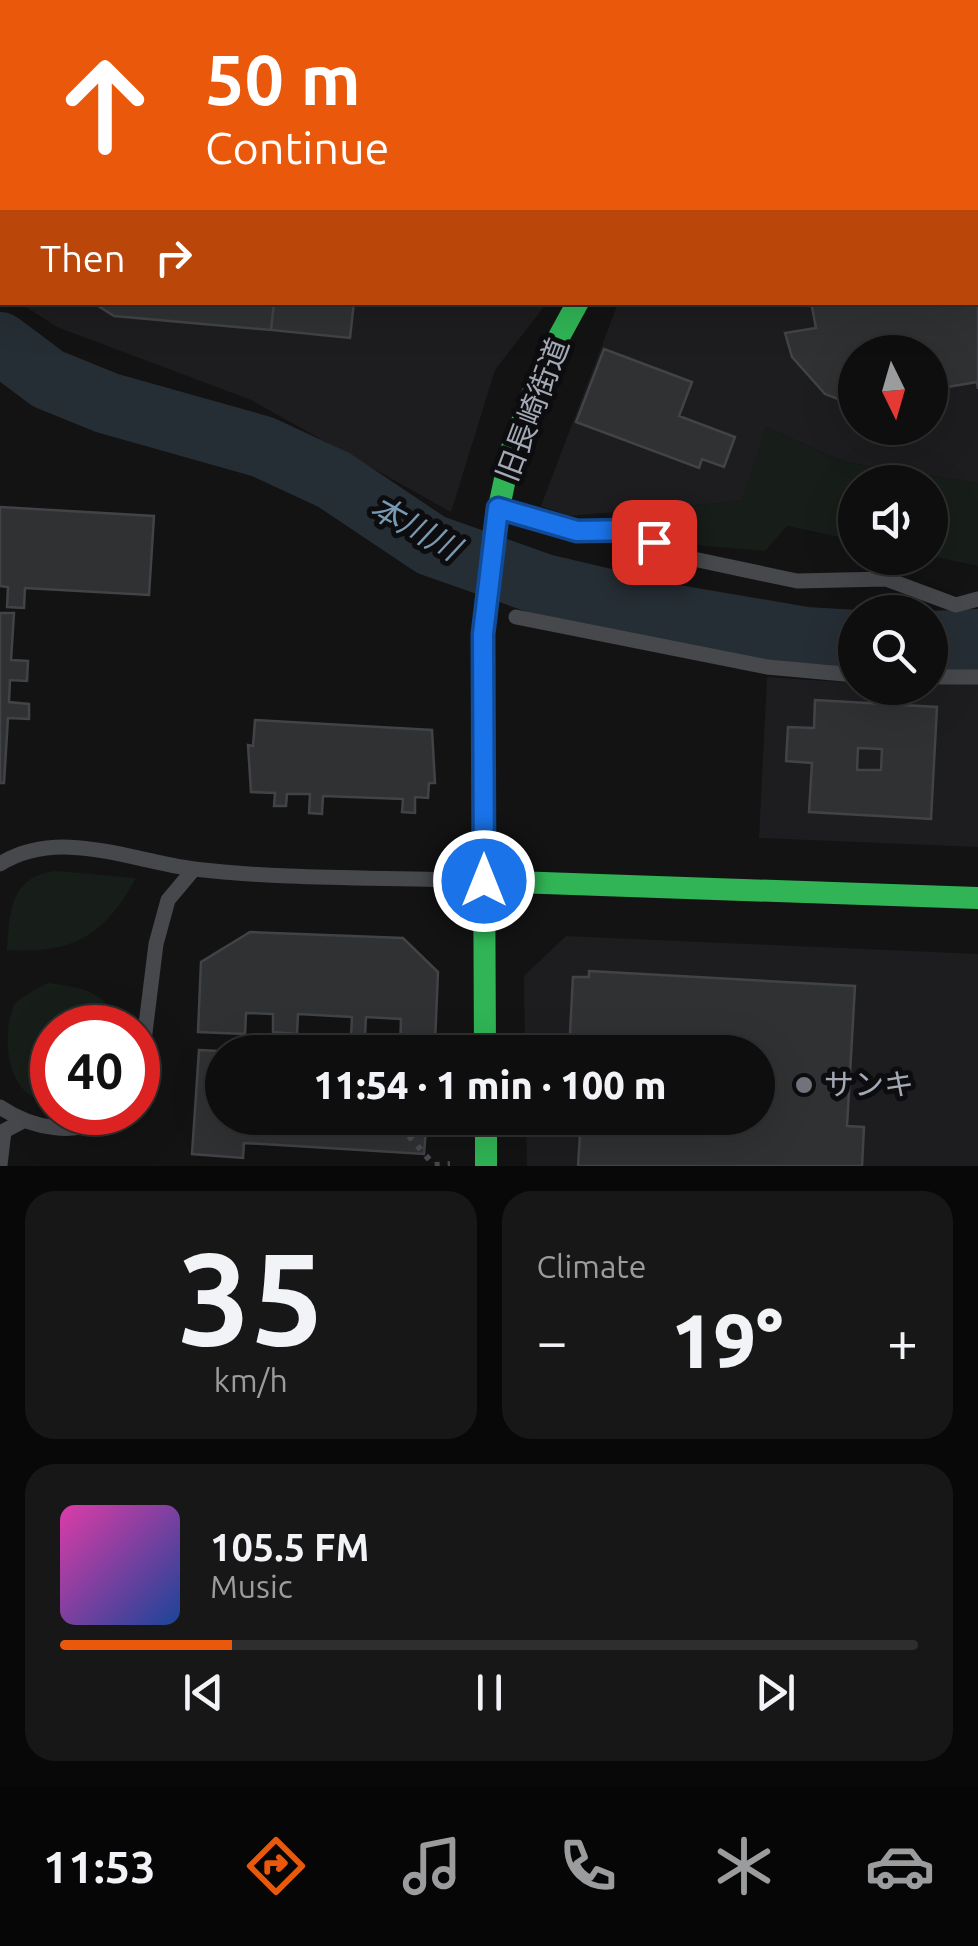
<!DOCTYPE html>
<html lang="en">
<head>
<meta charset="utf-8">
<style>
	body { margin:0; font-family:Ubuntu,"Noto Sans JP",sans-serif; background:#171717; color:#f1f3f6; height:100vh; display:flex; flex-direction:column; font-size:38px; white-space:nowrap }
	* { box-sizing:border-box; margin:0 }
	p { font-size:32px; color:#9b9c9e }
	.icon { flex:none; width:55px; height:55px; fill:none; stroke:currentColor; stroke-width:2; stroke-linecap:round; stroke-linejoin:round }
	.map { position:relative; height:1166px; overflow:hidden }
	.panel { display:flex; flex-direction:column; gap:25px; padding:25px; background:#080808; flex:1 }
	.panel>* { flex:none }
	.banner { position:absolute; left:0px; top:0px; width:980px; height:305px; box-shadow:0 10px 40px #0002,0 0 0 2px #2e2e2e; background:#ea580c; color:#fff; overflow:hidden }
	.needle { width:65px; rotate:175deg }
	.tools { position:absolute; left:838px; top:335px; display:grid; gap:20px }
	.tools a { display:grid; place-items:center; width:110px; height:110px; border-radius:50%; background:#0e0e0e; box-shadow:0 10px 40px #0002,0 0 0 2px #2e2e2e; font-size:50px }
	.speed { position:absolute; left:30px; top:1005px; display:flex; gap:20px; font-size:50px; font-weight:700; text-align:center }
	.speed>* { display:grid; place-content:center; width:130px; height:130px; border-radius:50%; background:#0e0e0e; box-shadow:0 10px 40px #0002,0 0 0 2px #2e2e2e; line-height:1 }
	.speed .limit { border:15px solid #d22; background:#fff; color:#111 }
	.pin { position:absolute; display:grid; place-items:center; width:85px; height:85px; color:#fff; margin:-42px; border-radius:20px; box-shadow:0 5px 15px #0006 }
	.me { position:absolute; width:110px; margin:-55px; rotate:0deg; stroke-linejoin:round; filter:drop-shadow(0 0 8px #0008) }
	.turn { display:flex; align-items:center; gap:35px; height:210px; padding:0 40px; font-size:45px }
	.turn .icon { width:130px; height:130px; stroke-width:2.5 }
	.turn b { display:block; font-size:70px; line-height:85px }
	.then { display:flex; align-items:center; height:95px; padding:0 40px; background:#0003; gap:20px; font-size:38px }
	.big { font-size:75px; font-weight:800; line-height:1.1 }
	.panel .tile { flex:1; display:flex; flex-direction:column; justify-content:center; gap:15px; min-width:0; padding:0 35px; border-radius:30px; background:#171717 }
	.panel .dial { align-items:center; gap:0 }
	.dial b { font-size:130px; line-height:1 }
	.song { display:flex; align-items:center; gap:30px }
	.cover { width:120px; height:120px; border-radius:15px; background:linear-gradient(135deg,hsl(320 70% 55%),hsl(220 70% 35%)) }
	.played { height:10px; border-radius:5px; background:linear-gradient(90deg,#ea580c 20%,#2e2e2e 20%) }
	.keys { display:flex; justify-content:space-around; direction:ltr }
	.heat { display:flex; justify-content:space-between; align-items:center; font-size:55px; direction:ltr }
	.panel .tiles { flex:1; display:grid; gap:25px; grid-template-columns:1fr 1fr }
	.tile:last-child { grid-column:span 2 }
	.trip { position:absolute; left:205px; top:1035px; width:570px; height:100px; border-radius:50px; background:#0e0e0e; box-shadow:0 10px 40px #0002,0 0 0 2px #2e2e2e; font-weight:800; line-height:100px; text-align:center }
	.tabs { display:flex; height:160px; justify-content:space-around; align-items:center; background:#060606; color:#9b9c9e }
	.tabs .icon { width:70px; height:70px }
	.tabs .active { color:#ea580c }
	.tabs b { font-size:45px; color:#f1f3f6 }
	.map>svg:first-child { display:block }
	.built { fill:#1d1d20; fill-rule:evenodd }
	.green { fill:#171d18 }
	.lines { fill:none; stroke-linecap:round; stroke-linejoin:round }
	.river { stroke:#262e35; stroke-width:62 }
	.building { fill:#303133; stroke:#424347; stroke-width:2.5; fill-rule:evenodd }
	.path { stroke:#494a4e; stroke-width:6; stroke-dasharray:5 8; stroke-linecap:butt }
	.lane { stroke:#47484c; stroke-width:15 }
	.street { stroke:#47484c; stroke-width:32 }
	.fast { stroke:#30b455; stroke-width:22 }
	.route-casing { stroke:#114b97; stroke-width:25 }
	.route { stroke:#1a73e8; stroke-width:18 }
	.poi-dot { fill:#71747c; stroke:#0d0d0f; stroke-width:4 }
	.labels { text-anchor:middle; stroke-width:10; stroke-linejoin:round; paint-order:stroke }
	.street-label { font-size:30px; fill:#a3a9b5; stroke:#0d0d0f }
	.poi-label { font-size:30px; fill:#a3a9b5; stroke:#0d0d0f; text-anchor:start }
	.water-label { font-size:32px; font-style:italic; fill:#7899b2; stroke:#0d0d0f }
</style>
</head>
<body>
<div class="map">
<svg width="978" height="1166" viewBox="0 0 978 1166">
	<rect width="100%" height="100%" fill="#131313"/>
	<path class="built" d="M0,0H458L466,2H2V291Z
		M733,0H978V483L844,462L766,427L742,501L569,516L541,506L618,303L978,302V2ZM855,352H930V428H855Z
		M20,303H547L495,370L451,512L251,400L57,327Z
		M767,677L855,683V688L978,683V847L759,838Z
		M566,936L978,954V1166H527L526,1118H758V1052H525L524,976Z"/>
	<path class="green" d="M766,427L844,462L978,483V566L930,556V482H855V540L787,526L765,551L695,545L641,510L742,501Z
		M56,871L136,878C104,936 74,954 7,950C10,911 10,876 56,871Z
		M47,983C79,986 110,992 119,1027L52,1028V1103C7,1099 0,1041 14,1005C21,996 38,989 47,983Z"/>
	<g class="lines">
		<path class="river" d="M0,343L48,379L107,403L263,447L334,480L431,545L544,585L671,615L806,638L855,641
			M930,642L978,640"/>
	</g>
	<path class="building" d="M0,0L232,2H2V235Z
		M805,0H978V389L977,382L930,390V352H855L853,405L825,394L792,357L785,333L816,328L811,302H978V2Z
		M92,302H274L271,330L114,316Z
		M274,302H354L350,338L271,330Z
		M604,349L692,382L679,416L735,437L724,467L702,459L699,468L576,422Z
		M0,507L154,516L149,595L25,588L24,608L7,607L8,587L0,586Z
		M0,613H14L11,660L28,661L27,681L10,680L9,702L29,704V719L8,718L4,783H0Z
		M815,700L937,707L931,819L809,812L812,763L786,761L788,727L814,728ZM858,748L882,749L881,770H857Z
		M255,720L432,730L435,783H429L428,798L415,797V813L402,812L403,799L323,796L322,814L309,813L310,794H287L286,806H274L275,793L251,792L248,745L253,746Z
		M250,932L403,938L438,972L435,1043L431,1049L400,1048L401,1019L366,1017L365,1036H351L352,1017L298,1014L297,1034L273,1032V1014L246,1013L245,1034L198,1032L201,962Z
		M589,971L855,986L847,1126L864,1127L862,1166H578L581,1118H758V1052H569L573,977H589Z
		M199,1050L238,1052H222V1118H427L424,1154L244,1143L243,1158L192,1154Z"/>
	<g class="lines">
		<path class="path" d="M409,1136L434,1165L450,1164"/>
		<path class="lane" d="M502,509L577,531L637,530L670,554L797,581L886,579L956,605L978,599
			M516,617L767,667L855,675
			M930,677H978
			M0,864C59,827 131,861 194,869C288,880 385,877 480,881
			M138,1089L156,944L168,900L194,869
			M0,1107C31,1128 80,1140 111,1112
			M0,1165L4,1131L21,1122"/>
		<path class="street" d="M703,2L704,0"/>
		<path class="fast" d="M484,881L978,898
			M485,1052L483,633L496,521L511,451L543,366L578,302
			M486,1118V1166"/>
	</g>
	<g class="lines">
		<defs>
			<path id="route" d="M484,881L483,634L498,508L577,531L637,530L654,542"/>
		</defs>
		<use href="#route" class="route-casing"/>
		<use href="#route" class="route"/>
	</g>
	<circle class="poi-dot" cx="804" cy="1085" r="10"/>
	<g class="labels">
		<g class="street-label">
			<text transform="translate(533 410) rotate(-69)" y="10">旧長崎街道</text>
		</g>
		<g class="poi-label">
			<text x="824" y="1095">サンキ</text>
		</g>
		<g class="water-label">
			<text transform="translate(415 528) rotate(29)" y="11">本川川</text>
		</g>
	</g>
</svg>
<div class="tools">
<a><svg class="needle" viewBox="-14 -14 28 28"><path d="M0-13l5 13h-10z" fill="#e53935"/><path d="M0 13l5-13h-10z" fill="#9b9c9e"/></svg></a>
<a><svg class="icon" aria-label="sound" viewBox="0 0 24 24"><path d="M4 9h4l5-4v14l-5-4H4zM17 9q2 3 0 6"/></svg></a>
<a><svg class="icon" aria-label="search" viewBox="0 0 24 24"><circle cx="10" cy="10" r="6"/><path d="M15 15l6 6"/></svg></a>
</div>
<div class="speed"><div class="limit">40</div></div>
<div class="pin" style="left:654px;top:542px;background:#d93025"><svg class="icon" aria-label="arrive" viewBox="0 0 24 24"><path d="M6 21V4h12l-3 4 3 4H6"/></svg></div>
<svg class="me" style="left:484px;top:881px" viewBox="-20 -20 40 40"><circle r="17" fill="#1a73e8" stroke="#fff" stroke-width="3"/><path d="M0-11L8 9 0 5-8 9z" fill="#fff"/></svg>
<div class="trip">11:54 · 1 min · 100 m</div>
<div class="banner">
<div class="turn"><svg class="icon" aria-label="ahead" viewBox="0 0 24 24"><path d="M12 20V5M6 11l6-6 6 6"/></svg><div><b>50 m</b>Continue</div></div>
<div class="then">Then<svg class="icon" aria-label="right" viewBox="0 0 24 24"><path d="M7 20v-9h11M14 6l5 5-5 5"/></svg></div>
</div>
</div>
<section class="panel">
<div class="tiles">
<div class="tile dial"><b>35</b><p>km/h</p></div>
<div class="tile"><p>Climate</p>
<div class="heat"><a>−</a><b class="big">19°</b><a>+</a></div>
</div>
<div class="tile">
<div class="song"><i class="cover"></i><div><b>105.5 FM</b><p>Music</p></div></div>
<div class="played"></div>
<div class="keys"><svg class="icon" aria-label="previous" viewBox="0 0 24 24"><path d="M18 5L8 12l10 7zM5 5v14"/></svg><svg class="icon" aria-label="pause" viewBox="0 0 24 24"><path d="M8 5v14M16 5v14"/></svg><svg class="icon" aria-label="next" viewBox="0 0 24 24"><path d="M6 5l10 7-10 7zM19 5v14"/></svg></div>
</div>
</div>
</section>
<nav class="tabs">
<b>11:53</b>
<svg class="icon active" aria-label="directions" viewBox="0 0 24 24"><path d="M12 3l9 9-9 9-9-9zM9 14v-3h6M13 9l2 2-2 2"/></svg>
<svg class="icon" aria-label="music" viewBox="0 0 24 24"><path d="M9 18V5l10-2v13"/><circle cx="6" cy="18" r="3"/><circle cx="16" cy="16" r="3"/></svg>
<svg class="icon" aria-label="phone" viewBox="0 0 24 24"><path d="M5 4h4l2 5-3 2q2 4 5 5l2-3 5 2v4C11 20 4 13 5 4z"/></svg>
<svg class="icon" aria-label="climate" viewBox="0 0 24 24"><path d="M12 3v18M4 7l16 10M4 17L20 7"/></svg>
<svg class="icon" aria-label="car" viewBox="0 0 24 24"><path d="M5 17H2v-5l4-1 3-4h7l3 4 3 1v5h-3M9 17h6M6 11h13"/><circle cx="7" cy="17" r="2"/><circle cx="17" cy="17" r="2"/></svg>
</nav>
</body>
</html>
